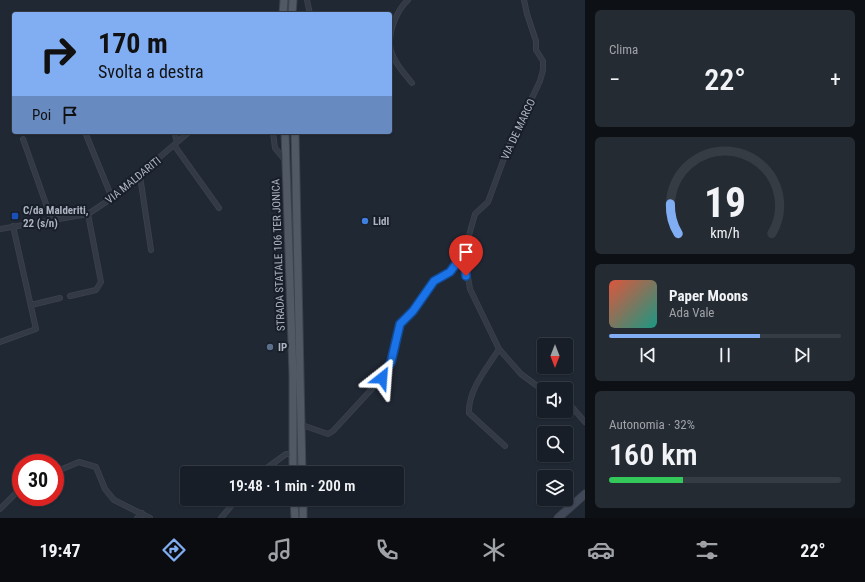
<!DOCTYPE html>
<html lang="it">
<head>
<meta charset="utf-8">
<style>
	body { margin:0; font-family:"Roboto Condensed",sans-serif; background:#252b33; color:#f1f3f6; height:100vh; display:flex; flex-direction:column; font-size:15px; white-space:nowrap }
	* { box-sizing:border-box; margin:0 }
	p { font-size:13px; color:#9fa2a7 }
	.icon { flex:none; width:22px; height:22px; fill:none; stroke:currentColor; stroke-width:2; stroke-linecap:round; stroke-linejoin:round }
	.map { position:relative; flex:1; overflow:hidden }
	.drawer { display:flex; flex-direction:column; gap:10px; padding:10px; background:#0d1015; width:280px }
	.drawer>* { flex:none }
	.hud { position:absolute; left:12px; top:12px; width:380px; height:122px; border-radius:4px; box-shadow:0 1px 3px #0004,0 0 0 1px #363c44; background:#81adf2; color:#111; overflow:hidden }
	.needle { width:26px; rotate:180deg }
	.tools { position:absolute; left:537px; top:338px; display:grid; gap:8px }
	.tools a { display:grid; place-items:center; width:36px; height:36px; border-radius:4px; background:#181e27; box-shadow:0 1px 3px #0004,0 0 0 1px #363c44; font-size:20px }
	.speed { position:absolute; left:12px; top:454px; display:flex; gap:8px; font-size:20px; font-weight:700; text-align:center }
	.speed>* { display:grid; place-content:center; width:52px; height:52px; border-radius:50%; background:#181e27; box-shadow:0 1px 3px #0004,0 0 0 1px #363c44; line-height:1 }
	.speed .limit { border:6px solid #d22; background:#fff; color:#111 }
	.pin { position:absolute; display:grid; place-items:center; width:34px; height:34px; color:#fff; margin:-41px -17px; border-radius:50% 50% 50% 0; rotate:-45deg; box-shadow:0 0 4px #0007 }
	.pin .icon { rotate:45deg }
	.me { position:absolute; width:44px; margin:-22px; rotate:28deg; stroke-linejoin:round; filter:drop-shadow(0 0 3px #0008) }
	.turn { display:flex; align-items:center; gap:14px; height:84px; padding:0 20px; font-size:18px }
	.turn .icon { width:52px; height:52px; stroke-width:2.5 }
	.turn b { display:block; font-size:28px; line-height:34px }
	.then { display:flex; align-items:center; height:38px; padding:0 20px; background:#0003; gap:8px; font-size:15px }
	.big { font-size:30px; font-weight:600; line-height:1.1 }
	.drawer .card { flex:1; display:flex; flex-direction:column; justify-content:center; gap:6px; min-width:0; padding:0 14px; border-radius:6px; background:#252b33 }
	.drawer .dial { align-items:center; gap:0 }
	.dial svg { height:104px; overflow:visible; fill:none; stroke:#363c44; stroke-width:7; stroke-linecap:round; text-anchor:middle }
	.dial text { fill:#f1f3f6; stroke:none }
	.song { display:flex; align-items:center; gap:12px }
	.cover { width:48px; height:48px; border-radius:6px; background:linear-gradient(135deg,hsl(10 70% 55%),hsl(170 70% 35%)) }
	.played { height:4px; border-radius:2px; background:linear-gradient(90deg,#81adf2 65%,#363c44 65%) }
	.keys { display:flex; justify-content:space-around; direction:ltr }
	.heat { display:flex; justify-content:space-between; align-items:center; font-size:22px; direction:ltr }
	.charge { height:6px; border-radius:3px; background:linear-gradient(90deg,#34c759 32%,#363c44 0) }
	.trip { position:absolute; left:180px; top:466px; width:224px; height:40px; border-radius:4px; background:#181e27; box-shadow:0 1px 3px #0004,0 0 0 1px #363c44; font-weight:600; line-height:40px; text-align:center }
	.tab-bar { display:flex; height:64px; justify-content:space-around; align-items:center; background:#0a0c10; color:#9fa2a7 }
	.tab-bar .icon { width:28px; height:28px }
	.tab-bar .active { color:#81adf2 }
	.tab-bar b { font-size:18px; color:#f1f3f6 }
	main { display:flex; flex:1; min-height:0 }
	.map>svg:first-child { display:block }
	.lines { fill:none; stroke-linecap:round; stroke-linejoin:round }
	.street-casing { stroke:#3c434e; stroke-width:6 }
	.secondary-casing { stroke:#3c434e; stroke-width:9 }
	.primary-casing { stroke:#3c434e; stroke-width:9 }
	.street { stroke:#333a45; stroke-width:4.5 }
	.secondary { stroke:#414958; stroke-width:7 }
	.primary { stroke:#515965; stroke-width:7 }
	.route-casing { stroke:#114b97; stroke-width:10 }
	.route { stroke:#1a73e8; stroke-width:7 }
	.transit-dot { fill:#1a4fb4; stroke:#181f29; stroke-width:1.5 }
	.shop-dot { fill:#3f7fe0; stroke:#181f29; stroke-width:1.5 }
	.service-dot { fill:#5c6f8a; stroke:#181f29; stroke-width:1.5 }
	.labels { text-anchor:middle; stroke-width:4; stroke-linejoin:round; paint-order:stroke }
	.street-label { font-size:11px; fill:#adb5c2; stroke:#181f29 }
	.poi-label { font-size:11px; font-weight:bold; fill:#adb5c2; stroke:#181f29; text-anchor:start }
</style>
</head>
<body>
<main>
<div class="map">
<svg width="585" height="518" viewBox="0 0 585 518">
	<rect width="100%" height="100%" fill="#202834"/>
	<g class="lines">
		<defs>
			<path id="street" d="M307,0L310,14
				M408,0C397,10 389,30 390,45C391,59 404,73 412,83
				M524,0L527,14L536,41V50L543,61V70L540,81L506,153L488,202L475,214L464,253L470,289L499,349L521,374L544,391
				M85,132L112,198
				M174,132L177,142
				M273,132L275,148L285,160
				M23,139L52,221
				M174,145L219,208
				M140,176L151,250
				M0,229L88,214L112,198L189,132
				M70,296L96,290L101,282L88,214
				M31,305L60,298
				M0,342L36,329L13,226
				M499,349C487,368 468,390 469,413L505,446
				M566,400L585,422
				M302,425L328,434L333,431L382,378L391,362L400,324L413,311L434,281L450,272L464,253
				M55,472L79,462L96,467L105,489L114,500L150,518
				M260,473L286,454H293
				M0,509L21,488
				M137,518L142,513
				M221,518L237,499"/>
			<path id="secondary" d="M558,518L585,494"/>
			<path id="primary" d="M283,14L284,0
				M292,14L293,0
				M285,132L293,375V473
				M295,132L302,473
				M294,499L295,518
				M303,499V518"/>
		</defs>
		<use href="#street" class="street-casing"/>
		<use href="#secondary" class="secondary-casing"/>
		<use href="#primary" class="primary-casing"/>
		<use href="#street" class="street"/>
		<use href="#secondary" class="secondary"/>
		<use href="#primary" class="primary"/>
	</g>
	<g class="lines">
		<defs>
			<path id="route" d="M382,378L391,362L400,324L413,311L434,281L450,272L464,253L466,276"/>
		</defs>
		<use href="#route" class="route-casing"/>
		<use href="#route" class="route"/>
	</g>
	<rect class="transit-dot" x="11" y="212" width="8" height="8" rx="2"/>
	<circle class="shop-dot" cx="365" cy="221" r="4"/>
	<circle class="service-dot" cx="270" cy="347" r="4"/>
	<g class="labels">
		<g class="street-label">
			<text transform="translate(518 129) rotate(-65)" y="4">VIA DE MARCO</text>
			<text transform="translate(133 180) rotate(-39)" y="4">VIA MALDARITI</text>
			<text transform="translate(278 255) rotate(-92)" y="4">STRADA STATALE 106 TER JONICA</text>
		</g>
		<g class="poi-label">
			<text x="23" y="214">C/da Malderiti,<tspan x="23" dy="13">22 (s/n)</tspan></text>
			<text x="373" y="225">Lidl</text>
			<text x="278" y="351">IP</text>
		</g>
	</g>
</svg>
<div class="tools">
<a><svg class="needle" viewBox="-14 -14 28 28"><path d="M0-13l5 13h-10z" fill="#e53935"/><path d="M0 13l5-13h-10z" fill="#9fa2a7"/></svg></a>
<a><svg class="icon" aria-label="sound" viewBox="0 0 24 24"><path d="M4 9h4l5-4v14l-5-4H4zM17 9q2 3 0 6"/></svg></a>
<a><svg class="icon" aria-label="search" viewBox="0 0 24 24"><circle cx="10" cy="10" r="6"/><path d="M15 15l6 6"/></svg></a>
<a><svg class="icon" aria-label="layers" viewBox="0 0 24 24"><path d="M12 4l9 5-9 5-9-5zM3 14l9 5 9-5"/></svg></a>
</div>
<div class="speed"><div class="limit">30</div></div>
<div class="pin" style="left:466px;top:276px;background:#d93025"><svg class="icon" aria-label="arrive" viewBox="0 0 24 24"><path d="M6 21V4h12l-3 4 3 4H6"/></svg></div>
<svg class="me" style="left:382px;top:378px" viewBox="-20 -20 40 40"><path d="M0-17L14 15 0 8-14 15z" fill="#1a73e8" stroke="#fff" stroke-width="4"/></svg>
<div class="trip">19:48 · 1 min · 200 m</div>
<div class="hud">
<div class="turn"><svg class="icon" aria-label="right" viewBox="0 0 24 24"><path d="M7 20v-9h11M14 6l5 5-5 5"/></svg><div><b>170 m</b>Svolta a destra</div></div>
<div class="then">Poi<svg class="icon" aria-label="arrive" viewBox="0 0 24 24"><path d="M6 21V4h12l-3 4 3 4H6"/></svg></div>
</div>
</div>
<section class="drawer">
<div class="card"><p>Clima</p>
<div class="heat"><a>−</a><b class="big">22°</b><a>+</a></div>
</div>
<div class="card dial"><svg viewBox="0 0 100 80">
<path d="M14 69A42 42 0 1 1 86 69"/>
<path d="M14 69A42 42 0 0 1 8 46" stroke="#81adf2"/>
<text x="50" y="56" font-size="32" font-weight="700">19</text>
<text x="50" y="72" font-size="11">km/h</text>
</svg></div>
<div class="card">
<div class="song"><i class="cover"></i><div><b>Paper Moons</b><p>Ada Vale</p></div></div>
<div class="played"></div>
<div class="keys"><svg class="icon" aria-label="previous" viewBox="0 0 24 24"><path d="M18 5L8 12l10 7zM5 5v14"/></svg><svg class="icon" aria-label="pause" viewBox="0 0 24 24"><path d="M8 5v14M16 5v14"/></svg><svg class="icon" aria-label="next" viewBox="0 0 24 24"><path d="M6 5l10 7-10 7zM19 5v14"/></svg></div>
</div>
<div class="card"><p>Autonomia · 32%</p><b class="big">160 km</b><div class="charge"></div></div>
</section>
</main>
<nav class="tab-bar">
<b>19:47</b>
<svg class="icon active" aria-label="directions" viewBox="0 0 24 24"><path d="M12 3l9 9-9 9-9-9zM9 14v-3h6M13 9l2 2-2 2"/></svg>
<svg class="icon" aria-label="music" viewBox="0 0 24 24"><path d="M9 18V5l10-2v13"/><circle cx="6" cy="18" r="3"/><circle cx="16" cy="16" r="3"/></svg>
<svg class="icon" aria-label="phone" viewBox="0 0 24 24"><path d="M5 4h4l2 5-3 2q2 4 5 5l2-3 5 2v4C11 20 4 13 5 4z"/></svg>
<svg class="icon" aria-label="climate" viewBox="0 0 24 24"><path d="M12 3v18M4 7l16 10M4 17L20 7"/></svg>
<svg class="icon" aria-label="car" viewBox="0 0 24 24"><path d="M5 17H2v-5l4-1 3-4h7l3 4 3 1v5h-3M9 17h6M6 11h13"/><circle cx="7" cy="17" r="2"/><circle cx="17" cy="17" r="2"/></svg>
<svg class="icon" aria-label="filters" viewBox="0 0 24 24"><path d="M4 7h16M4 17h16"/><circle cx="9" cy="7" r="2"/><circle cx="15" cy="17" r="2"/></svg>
<b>22°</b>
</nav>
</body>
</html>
